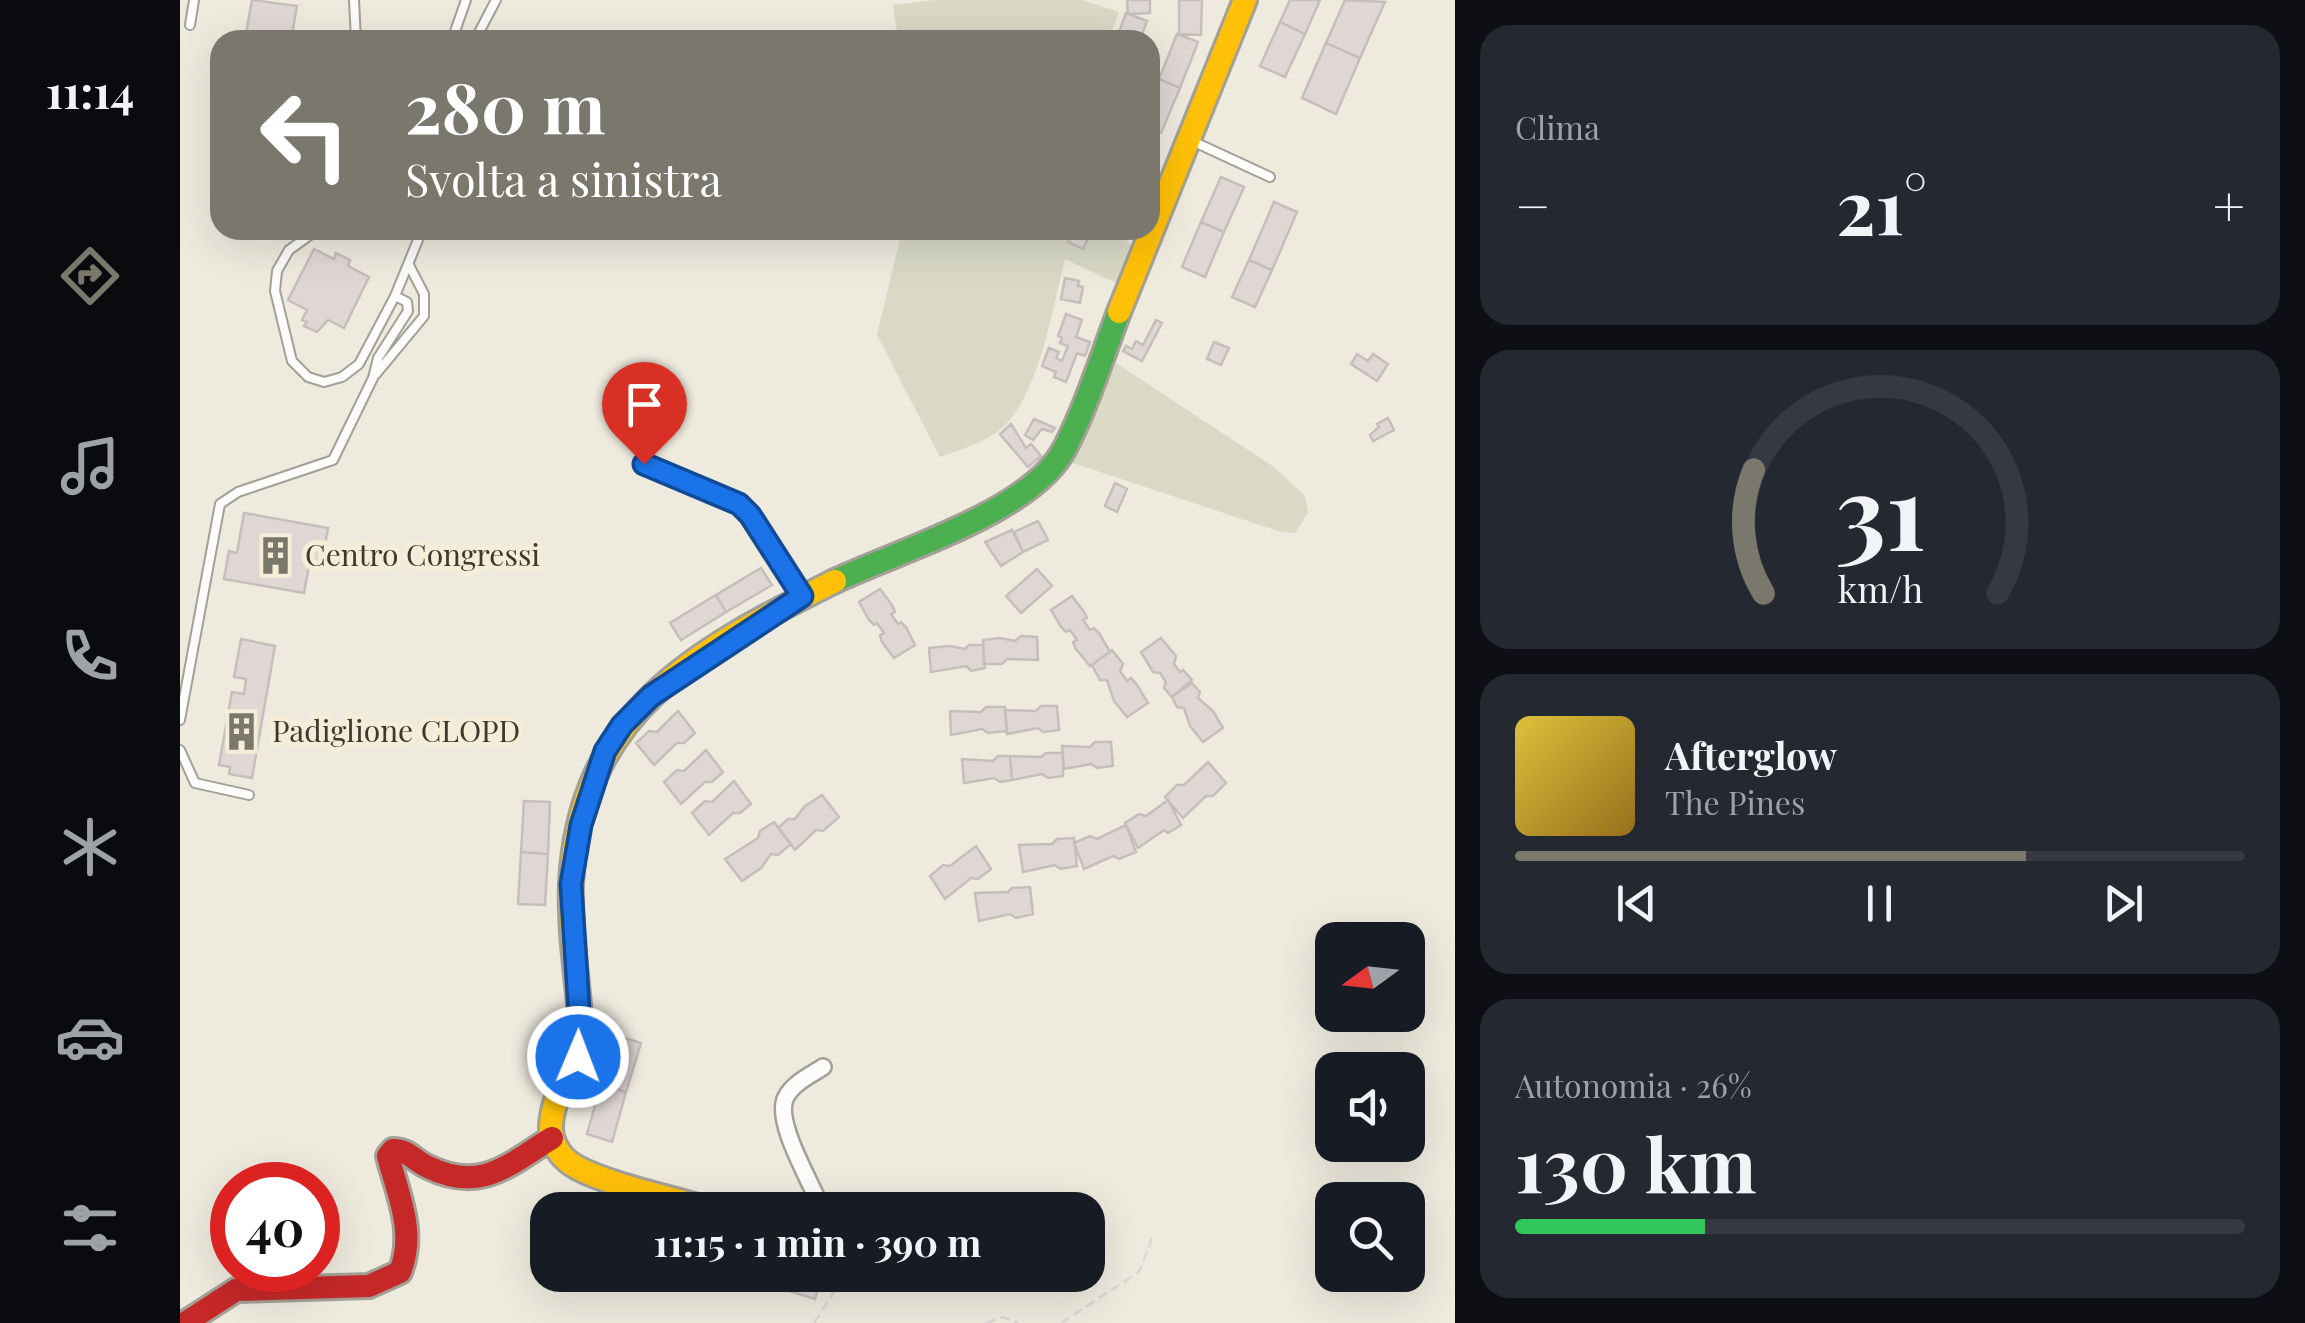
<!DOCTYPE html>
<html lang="it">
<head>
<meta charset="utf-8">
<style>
	body { margin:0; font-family:"Playfair Display",serif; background:#242831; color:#f1f3f6; height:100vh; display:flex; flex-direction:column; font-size:38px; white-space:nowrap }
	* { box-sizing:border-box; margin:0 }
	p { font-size:32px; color:#9ea1a6 }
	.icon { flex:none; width:55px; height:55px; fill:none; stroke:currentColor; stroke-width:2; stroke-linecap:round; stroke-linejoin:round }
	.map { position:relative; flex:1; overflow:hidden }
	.sheet { display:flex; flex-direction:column; gap:25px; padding:25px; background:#0d0f14; width:850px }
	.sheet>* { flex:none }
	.hud { position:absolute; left:30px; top:30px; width:950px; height:210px; border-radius:30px; box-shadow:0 10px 40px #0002; background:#7a776d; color:#fff; overflow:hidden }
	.needle { width:65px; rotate:255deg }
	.tools { position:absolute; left:1135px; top:922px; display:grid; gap:20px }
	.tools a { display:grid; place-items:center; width:110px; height:110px; border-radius:20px; background:#171b24; box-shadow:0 10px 40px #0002; font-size:50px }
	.speed { position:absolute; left:30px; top:1162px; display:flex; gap:20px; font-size:50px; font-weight:700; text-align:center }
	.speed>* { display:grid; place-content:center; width:130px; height:130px; border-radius:50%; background:#171b24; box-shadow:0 10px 40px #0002; line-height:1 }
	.speed .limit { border:15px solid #d22; background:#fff; color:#111 }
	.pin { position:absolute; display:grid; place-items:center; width:85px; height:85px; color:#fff; margin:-102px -42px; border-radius:50% 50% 50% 0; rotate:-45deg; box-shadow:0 0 10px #0007 }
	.pin .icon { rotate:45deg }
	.me { position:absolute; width:110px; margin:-55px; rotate:1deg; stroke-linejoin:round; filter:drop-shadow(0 0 8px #0008) }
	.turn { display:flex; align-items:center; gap:35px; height:210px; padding:0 30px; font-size:45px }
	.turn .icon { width:130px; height:130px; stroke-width:2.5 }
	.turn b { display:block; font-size:70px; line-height:85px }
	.big { font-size:75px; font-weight:700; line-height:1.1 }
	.sheet .card { flex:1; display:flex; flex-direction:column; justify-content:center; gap:15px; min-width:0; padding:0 35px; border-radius:30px; background:#242831 }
	.sheet .dial { align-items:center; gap:0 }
	.dial svg { height:260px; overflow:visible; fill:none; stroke:#363941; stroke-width:7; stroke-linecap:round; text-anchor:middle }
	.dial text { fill:#f1f3f6; stroke:none }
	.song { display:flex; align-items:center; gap:30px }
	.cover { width:120px; height:120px; border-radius:15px; background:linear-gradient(135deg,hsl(50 70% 55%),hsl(40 70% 35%)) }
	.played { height:10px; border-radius:5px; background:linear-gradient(90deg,#7a776d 70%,#363941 70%) }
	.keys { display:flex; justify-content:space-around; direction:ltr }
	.heat { display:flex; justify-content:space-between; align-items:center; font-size:55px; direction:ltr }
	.charge { height:15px; border-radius:8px; background:linear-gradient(90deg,#34c759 26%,#363941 0) }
	.trip { position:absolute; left:350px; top:1192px; width:575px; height:100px; border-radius:30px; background:#171b24; box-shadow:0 10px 40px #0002; font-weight:700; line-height:100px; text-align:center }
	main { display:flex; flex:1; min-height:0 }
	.dock { display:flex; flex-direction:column; width:180px; justify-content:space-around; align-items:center; background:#090b0e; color:#9ea1a6 }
	.dock .icon { width:70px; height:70px }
	.dock .on { color:#7a776d }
	.dock b { font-size:45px; color:#f1f3f6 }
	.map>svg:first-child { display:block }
	.green { fill:#d9d9c6 }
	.building { fill:#e0d7d5; stroke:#c5bfbb; stroke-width:2.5 }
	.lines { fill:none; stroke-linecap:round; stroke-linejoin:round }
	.lane-casing { stroke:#a3a097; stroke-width:12 }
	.street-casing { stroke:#a3a097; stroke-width:20 }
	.fast-casing { stroke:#a3a097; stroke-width:28 }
	.slow-casing { stroke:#a3a097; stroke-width:28 }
	.jam-casing { stroke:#a3a097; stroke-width:28 }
	.path { stroke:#dad8d5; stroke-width:2.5; stroke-dasharray:10 5; stroke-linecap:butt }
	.lane { stroke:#fcfcfa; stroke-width:8 }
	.street { stroke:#fcfcfa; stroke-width:15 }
	.fast { stroke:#4caf50; stroke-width:22 }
	.slow { stroke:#ffc107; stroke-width:22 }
	.jam { stroke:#c62828; stroke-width:22 }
	.route-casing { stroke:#114b97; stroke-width:25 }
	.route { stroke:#1a73e8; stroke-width:18 }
	.labels { text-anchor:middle; stroke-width:10; stroke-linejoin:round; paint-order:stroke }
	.poi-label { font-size:30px; fill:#3c3930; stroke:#f5edd7; text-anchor:start }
</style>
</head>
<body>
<main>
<nav class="dock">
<b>11:14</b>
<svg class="icon on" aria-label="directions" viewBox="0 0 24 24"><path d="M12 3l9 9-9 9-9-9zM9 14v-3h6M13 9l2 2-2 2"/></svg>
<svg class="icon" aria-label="music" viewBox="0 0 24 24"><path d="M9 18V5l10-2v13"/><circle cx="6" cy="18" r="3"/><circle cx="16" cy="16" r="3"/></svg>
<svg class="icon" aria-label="phone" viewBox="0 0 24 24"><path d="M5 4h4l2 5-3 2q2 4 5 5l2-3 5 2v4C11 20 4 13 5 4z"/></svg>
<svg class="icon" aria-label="climate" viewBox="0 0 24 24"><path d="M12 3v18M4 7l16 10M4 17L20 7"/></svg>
<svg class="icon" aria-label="car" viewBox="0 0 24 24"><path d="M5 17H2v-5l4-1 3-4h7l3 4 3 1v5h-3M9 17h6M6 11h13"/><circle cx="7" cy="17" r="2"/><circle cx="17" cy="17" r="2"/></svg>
<svg class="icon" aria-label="filters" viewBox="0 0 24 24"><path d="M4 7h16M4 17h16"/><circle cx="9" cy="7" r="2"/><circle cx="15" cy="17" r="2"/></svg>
</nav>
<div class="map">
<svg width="1275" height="1323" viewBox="0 0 1275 1323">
	<rect width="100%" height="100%" fill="#eeeade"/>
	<path class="green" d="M755,0H902L939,12L929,40H718L713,5Z
		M722,230H937L952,246L936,283L885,259C873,306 858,403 817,432C800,444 779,450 760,457L697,335Z
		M936,363L1094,467L1125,496L1128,513L1115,533L1098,531L893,463Z"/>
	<path class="building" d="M72,0L117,6L111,40L65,39Z
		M947,0H970V13L948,14Z
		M999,0H1022L1021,35L999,34Z
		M1110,0H1140L1125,34L1100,22Z
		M1165,0L1205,2L1180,58L1146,43Z
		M946,13L967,21L960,40H936Z
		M1100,22L1125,34L1105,77L1080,66Z
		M997,34L1018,42L1000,88L979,79Z
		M1146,43L1180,58L1156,114L1122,98Z
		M979,79L1000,88L981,133L970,129V100Z
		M1041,177L1064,187L1044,232L1021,222Z
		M1094,202L1117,212L1092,270L1069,260Z
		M1021,222L1044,232L1025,277L1002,267Z
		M894,230H912L903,249L888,242Z
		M134,249L154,259L156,253L170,260L168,266L189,277L164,328L148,320L137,332L124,326L127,322L122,320L127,310L108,300Z
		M1069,260L1092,270L1075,307L1052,297Z
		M885,278L899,281L898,286L903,287L900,303L881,299Z
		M886,314L902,320L896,337L910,342L905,356L897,353L886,382L874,377L876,372L862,366L869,348L879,352L876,358L882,361L888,346L880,343L882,338L878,336Z
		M976,320L982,323L962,361L943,351L946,346L952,349L956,341L963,345Z
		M1034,342L1049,348L1041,365L1027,359Z
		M1177,354L1188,361L1193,354L1208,364L1197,381L1171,364Z
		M1208,418L1214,430L1193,441L1190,435L1199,427L1197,424Z
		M854,419L875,428L872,432L862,429L853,440L845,435Z
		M831,424L846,448L851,444L861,456L848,467L820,434Z
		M935,483L947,489L937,512L925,506Z
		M64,513L148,528L142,562L130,560L124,593L44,579L49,551L57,553Z
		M858,521L868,540L843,552L834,532Z
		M832,530L843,552L821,566L805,542Z
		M581,568L592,585L546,612L536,595Z
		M857,569L872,586L841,613L826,596Z
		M700,589L712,605L715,612L711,614L718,624L721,622L726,627L735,645L714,658L702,642L700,635L704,633L697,623L694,625L689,620L679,602Z
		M536,595L546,612L501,640L490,623Z
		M892,596L904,612L907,618L903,620L910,630L914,628L919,633L930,652L910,666L896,649L893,642L897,640L890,630L886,632L881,627L871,610Z
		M841,636L857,637L858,660L827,659L822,664H804L803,640L820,638L835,641Z
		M981,638L996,656L994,664L1000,672L1003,670L1012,680L992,697L984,688L986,682L980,673L973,672L961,652Z
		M61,639L95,646L72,778L49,774L50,767L39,765L52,692L64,694L66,679L54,677Z
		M789,645H803L805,668L791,671L786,666L751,672L749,648L770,646L785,649Z
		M932,650L943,664L940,671L947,681L951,678L957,685L968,703L947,717L934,701L927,680H920L912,665Z
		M1012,683L1020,692L1018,698L1033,711L1043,728L1023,742L1010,726L1004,708L997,707L992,697Z
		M861,706H877L879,730L863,732L858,728L827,734L825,710L856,711Z
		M806,707H825L827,731L808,733L802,729L771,735L770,711L801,712Z
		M498,711L515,733L504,743H497L474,765L456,743L469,731L477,732Z
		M915,742H931L933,766L917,768L911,764L884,769L882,746L910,747Z
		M526,750L543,772L532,782H525L501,804L484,782L497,770L504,771Z
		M866,753H883V776L868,778L862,774L832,780L830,756L861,757Z
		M818,756H830L832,780L820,782L814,778L784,783L782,759L813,761Z
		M1028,762L1046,783L1033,796H1026L1003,818L985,797L997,785H1004Z
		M554,781L571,804L560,813H553L529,835L512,813L525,801L532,802Z
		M642,795L659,817L643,831L636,830L615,850L598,828L608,819H615L624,807Z
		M988,800L1001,825L988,833L984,830L958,848L945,823L959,814L966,816Z
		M344,801L370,802L368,854L341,852Z
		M594,822L611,844L598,855L591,854L581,868L562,881L545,859L578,838L580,831Z
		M946,825L956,852L939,859L933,856L904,869L894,843L910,836L917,839Z
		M894,838L897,866L881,869L875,865L843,872L839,845L872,844L877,839Z
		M796,846L811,869L798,879L791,878L765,899L750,876L763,865L770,866Z
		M341,852L368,854L365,905L338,904Z
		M850,887L853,914L836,918L830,914L799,921L795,893L828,892L832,888Z
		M436,1035L461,1043L446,1092L421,1084Z
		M421,1084L446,1092L432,1142L407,1134Z
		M588,1275H642L635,1299L586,1284Z"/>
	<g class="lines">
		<defs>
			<path id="lane" d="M174,0L176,40
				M10,25L14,0
				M272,40L286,0
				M295,40L316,0
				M1010,140L1090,177
				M137,230L109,250L97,271L95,291L112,361L128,377L144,382L162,377L179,364L215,296L242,230
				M196,374L244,316V294L229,265
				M0,720L40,504L58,492L153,460L193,378L198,358L228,311L227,302L215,296
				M0,750L15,783L69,795"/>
			<path id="street" d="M464,464L559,504L571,515L623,596
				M642,1210C633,1185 593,1121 606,1097C613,1083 631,1075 643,1067"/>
			<path id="fast" d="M655,581C720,550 852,512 885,448C907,405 922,357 939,312"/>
			<path id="slow" d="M939,312L1065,0
				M532,1210C496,1199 429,1185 398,1168C382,1160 370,1144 371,1125C373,1092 397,1062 401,1029C398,981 389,932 391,884C399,712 517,650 655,581"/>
			<path id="jam" d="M5,1323L56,1290L189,1286L220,1272C236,1232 218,1195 208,1156L213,1150C229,1150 234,1161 248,1167C301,1193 328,1165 372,1138"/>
		</defs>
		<use href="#lane" class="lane-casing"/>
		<use href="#street" class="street-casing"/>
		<use href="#fast" class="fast-casing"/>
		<use href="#slow" class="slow-casing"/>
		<use href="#jam" class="jam-casing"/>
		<path class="path" d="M634,1323L665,1275
			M806,1323L823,1317L838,1323
			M881,1323L959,1272L972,1238"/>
		<use href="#lane" class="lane"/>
		<use href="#street" class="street"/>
		<use href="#fast" class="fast"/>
		<use href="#slow" class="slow"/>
		<use href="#jam" class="jam"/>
	</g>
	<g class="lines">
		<defs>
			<path id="route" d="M398,1057L400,1026L391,884L401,825L425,751L442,725L471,696L622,596L570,515L559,504L464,464"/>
		</defs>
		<use href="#route" class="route-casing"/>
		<use href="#route" class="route"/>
	</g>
	<defs>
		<symbol id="building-bare" viewBox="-9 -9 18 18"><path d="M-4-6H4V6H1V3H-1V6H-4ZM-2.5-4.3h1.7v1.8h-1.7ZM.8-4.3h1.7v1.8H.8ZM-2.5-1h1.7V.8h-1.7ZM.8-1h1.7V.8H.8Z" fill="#7a776d" stroke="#f5edd7" stroke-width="2.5" paint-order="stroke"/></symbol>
	</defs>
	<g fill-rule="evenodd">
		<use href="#building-bare" x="68" y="528" width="55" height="55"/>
		<use href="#building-bare" x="34" y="704" width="55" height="55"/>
	</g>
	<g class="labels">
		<g class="poi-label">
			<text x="125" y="566">Centro Congressi</text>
			<text x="92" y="742">Padiglione CLOPD</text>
		</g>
	</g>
</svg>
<div class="tools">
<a><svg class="needle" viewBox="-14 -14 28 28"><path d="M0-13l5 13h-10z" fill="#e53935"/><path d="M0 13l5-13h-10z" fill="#9ea1a6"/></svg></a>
<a><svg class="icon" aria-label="sound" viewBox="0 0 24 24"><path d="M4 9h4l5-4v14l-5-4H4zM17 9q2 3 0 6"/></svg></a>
<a><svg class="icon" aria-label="search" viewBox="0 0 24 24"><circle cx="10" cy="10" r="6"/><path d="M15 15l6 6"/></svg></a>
</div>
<div class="speed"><div class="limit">40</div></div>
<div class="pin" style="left:464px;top:464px;background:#d93025"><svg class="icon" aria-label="arrive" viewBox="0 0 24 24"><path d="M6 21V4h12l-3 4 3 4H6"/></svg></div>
<svg class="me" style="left:398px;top:1057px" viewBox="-20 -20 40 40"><circle r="17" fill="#1a73e8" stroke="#fff" stroke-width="3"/><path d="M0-11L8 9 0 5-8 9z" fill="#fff"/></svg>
<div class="trip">11:15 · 1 min · 390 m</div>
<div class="hud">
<div class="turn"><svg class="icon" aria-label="left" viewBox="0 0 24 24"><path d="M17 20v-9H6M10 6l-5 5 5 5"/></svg><div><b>280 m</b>Svolta a sinistra</div></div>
</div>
</div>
<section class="sheet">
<div class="card"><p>Clima</p>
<div class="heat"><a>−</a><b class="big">21°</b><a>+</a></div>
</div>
<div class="card dial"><svg viewBox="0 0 100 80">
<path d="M14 69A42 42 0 1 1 86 69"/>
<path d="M14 69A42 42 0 0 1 11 31" stroke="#7a776d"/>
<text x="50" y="56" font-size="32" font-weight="700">31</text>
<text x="50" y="72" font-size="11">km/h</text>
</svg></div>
<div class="card">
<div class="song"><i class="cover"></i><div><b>Afterglow</b><p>The Pines</p></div></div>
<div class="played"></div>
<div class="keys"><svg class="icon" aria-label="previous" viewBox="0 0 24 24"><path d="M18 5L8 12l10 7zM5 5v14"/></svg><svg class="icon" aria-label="pause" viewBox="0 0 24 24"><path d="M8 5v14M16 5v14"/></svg><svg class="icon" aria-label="next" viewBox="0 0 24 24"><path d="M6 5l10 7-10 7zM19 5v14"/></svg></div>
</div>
<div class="card"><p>Autonomia · 26%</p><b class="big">130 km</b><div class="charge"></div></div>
</section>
</main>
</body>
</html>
